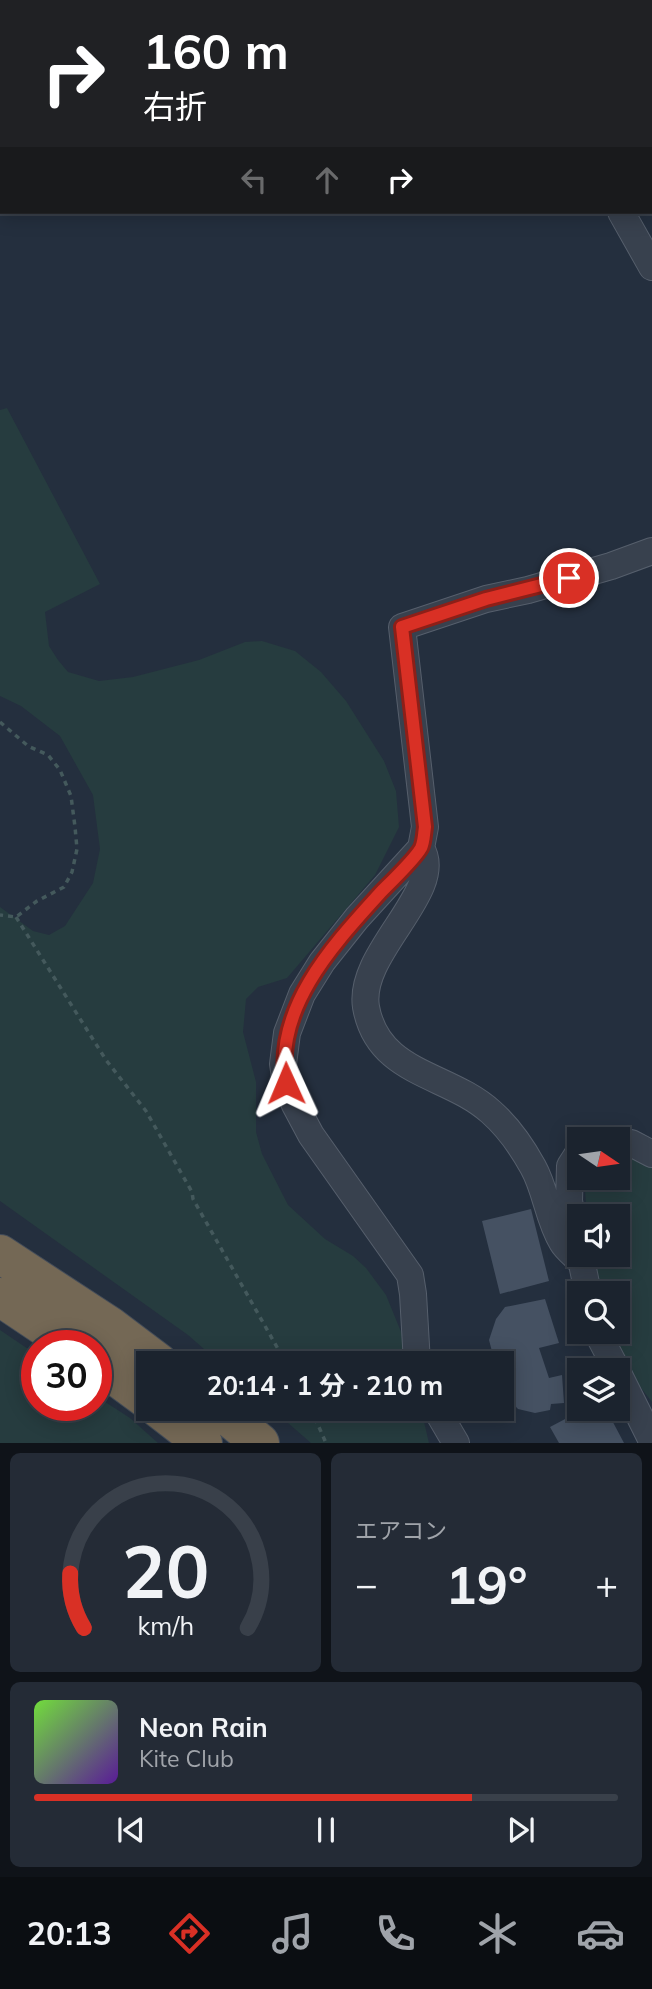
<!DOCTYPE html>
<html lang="ja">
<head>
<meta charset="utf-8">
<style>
	body { margin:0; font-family:Mulish,"Noto Sans JP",sans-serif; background:#242b36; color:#f1f3f6; height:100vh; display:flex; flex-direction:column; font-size:26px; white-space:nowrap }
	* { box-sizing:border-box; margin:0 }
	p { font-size:23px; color:#a0a4aa }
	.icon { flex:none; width:38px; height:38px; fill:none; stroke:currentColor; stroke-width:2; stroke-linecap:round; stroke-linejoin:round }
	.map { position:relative; height:1443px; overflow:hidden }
	.panel { display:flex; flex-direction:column; gap:10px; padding:10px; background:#0f1319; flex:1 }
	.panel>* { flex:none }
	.guide { position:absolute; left:0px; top:0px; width:653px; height:214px; box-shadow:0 4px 18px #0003,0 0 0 2px #39404a; background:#202124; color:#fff; overflow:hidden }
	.needle { width:46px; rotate:103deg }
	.fabs { position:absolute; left:567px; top:1127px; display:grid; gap:14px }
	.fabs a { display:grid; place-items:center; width:63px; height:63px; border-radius:0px; background:#1b232e; box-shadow:0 4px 18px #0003,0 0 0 2px #39404a; font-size:35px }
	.speed { position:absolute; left:21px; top:1330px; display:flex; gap:14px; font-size:35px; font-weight:700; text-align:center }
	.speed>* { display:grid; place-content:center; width:91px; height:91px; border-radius:50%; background:#1b232e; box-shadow:0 4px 18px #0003,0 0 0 2px #39404a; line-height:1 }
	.speed .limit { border:10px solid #d22; background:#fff; color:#111 }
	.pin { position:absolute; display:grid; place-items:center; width:60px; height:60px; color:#fff; margin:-30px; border:4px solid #fff; border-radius:50%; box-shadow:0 2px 7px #0007 }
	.me { position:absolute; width:77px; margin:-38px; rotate:359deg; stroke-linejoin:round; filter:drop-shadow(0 0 5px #0008) }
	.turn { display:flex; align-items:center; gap:24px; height:147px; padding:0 28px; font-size:32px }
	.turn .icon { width:91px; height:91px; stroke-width:2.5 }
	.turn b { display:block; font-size:49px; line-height:60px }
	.lanes { display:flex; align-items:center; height:66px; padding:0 28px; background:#0003; justify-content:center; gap:35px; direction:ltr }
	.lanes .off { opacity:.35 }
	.big { font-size:52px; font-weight:700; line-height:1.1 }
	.panel .tile { flex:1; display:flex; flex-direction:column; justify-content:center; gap:10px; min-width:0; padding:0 24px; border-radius:10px; background:#242b36 }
	.panel .dial { align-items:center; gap:0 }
	.dial svg { height:182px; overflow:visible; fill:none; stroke:#39404a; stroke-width:7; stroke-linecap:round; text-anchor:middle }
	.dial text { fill:#f1f3f6; stroke:none }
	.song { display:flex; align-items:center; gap:21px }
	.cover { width:84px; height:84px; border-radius:10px; background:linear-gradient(135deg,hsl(100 70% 55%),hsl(270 70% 35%)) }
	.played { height:7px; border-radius:4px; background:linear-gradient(90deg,#d93025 75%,#39404a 75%) }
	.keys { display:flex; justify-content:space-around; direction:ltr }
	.heat { display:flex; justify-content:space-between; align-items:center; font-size:38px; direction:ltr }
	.panel .tiles { flex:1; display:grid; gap:10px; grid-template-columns:1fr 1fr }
	.tile:last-child { grid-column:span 2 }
	.trip { position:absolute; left:136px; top:1351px; width:378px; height:70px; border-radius:0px; background:#1b232e; box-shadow:0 4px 18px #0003,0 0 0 2px #39404a; font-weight:700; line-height:70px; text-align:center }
	.dock { display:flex; height:112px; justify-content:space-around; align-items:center; background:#0b0e12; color:#a0a4aa }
	.dock .icon { width:49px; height:49px }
	.dock .on { color:#d93025 }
	.dock b { font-size:32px; color:#f1f3f6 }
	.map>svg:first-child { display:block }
	.green { fill:#263c3f }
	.building { fill:#455162 }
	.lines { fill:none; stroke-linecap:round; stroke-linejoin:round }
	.minor-casing { stroke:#565f6c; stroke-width:28 }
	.motorway-casing { stroke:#434c59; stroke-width:40 }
	.path { stroke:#44595c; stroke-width:3.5; stroke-dasharray:5 5; stroke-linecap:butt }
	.minor { stroke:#38414e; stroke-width:26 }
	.motorway { stroke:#746855; stroke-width:38 }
	.route-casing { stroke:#8d1f18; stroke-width:18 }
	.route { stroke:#d93025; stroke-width:12 }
</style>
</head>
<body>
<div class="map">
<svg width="652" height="1443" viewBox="0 0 652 1443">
	<rect width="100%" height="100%" fill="#242f3e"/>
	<path class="green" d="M7,408L100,584L45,612L49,646L58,660L68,672L99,681L133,677L199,660L245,642L262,641L295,651L321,672L346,701L384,761L396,791L399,827L375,875L287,978L258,987L246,999L243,1032L256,1082V1132L262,1154L288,1205L325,1239L353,1256L366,1268L386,1295L406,1344L411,1363H220L188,1335L0,1201V907L33,931L49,935L65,926L93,883L100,849L93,795L60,736L21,706L0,696V410Z
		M618,1154L634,1155L652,1167V1402L631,1375L611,1332H618V1293H601L593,1255H618V1216H587L584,1178H618Z
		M0,1330L37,1355V1405H96V1396L130,1418L158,1443H0Z
		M272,1409H421L429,1443H311Z"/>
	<path class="building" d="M531,1209L549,1281L500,1294L482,1221Z
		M545,1299L559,1343L539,1348L549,1378L562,1375L564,1403L551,1404L550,1410L535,1413L518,1409L504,1394L502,1363H495L489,1340L496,1319L505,1307Z
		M584,1409H606L624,1443H559L550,1427Z"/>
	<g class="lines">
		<defs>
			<path id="minor" d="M502,0L503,2
				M621,212L652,267
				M421,848C447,891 357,952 366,1007C378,1075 448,1073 491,1112C508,1127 522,1147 533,1167C546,1190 548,1219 562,1242C566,1249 574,1255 580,1261
				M618,1141L631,1143L652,1154
				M579,1152L570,1166L569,1201L588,1293
				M597,1332L617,1370
				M417,1363L413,1294L410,1275L311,1135L295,1105L286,1083L283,1064L287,1033L302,994L322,962L357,918L421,848L425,827L402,627L486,599L528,590L611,566L652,551
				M618,1373L652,1441
				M436,1409L456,1443"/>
			<path id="motorway" d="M0,1254L110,1326L159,1363
				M0,1297L73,1346
				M96,1362L149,1401
				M159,1409L203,1443
				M219,1409L260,1443"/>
		</defs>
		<use href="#minor" class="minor-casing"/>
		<use href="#motorway" class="motorway-casing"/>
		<path class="path" d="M651,96H652
			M0,722L28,746L48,755L60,770L71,796L75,827L77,849L72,872L64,887L37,901L16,917L0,915
			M16,917L106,1060L146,1111L192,1192L193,1199L286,1363
			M311,1409L326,1443"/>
		<use href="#minor" class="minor"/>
		<use href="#motorway" class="motorway"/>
	</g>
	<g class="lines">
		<defs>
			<path id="route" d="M286,1083C274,1007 334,944 381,892C391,882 415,859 421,848C424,842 424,833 425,827L402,627L486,599L569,578"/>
		</defs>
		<use href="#route" class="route-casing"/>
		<use href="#route" class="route"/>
	</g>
</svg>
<div class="fabs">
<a><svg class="needle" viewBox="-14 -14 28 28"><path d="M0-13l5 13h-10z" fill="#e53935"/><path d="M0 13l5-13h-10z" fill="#a0a4aa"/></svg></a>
<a><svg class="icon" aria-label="sound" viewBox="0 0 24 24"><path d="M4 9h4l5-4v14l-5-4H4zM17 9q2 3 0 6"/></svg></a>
<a><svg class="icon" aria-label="search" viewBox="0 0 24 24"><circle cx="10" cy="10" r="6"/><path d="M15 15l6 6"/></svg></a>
<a><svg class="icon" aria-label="layers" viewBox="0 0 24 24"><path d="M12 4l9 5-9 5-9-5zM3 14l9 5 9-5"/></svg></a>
</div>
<div class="speed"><div class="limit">30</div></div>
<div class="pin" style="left:569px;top:578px;background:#d93025"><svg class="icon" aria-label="arrive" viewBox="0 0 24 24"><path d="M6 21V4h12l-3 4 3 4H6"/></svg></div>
<svg class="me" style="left:286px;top:1083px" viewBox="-20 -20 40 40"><path d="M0-17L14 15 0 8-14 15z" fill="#d93025" stroke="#fff" stroke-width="4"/></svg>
<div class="trip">20:14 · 1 分 · 210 m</div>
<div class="guide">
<div class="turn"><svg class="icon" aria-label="right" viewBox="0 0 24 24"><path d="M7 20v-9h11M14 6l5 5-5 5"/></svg><div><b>160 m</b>右折</div></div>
<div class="lanes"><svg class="icon off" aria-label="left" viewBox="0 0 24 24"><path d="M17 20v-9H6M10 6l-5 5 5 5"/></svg><svg class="icon off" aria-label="ahead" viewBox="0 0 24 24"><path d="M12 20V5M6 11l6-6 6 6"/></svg><svg class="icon" aria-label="right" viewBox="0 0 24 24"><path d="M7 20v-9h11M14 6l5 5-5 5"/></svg></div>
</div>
</div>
<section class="panel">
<div class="tiles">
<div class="tile dial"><svg viewBox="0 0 100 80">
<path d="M14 69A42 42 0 1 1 86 69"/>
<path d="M14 69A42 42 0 0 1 8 45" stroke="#d93025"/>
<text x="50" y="56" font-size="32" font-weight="700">20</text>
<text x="50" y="72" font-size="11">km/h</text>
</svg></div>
<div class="tile"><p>エアコン</p>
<div class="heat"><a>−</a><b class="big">19°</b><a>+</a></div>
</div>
<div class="tile">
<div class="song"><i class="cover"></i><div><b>Neon Rain</b><p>Kite Club</p></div></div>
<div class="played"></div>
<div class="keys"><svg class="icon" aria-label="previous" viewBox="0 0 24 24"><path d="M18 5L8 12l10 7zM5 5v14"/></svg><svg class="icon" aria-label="pause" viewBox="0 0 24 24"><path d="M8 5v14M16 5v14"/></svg><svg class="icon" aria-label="next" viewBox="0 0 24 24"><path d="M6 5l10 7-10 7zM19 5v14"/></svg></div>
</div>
</div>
</section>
<nav class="dock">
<b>20:13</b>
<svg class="icon on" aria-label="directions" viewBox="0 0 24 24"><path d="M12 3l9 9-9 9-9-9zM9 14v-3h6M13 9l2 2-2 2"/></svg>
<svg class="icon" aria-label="music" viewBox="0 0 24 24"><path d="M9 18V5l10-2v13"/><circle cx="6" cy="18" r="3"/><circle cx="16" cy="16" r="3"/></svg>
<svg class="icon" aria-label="phone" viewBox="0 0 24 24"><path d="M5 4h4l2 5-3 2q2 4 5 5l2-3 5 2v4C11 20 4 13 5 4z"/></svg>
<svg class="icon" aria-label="climate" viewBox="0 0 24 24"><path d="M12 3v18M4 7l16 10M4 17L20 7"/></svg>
<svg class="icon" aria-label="car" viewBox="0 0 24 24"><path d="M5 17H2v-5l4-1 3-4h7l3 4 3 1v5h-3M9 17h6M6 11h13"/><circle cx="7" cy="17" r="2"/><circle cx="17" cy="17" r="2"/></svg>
</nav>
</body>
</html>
